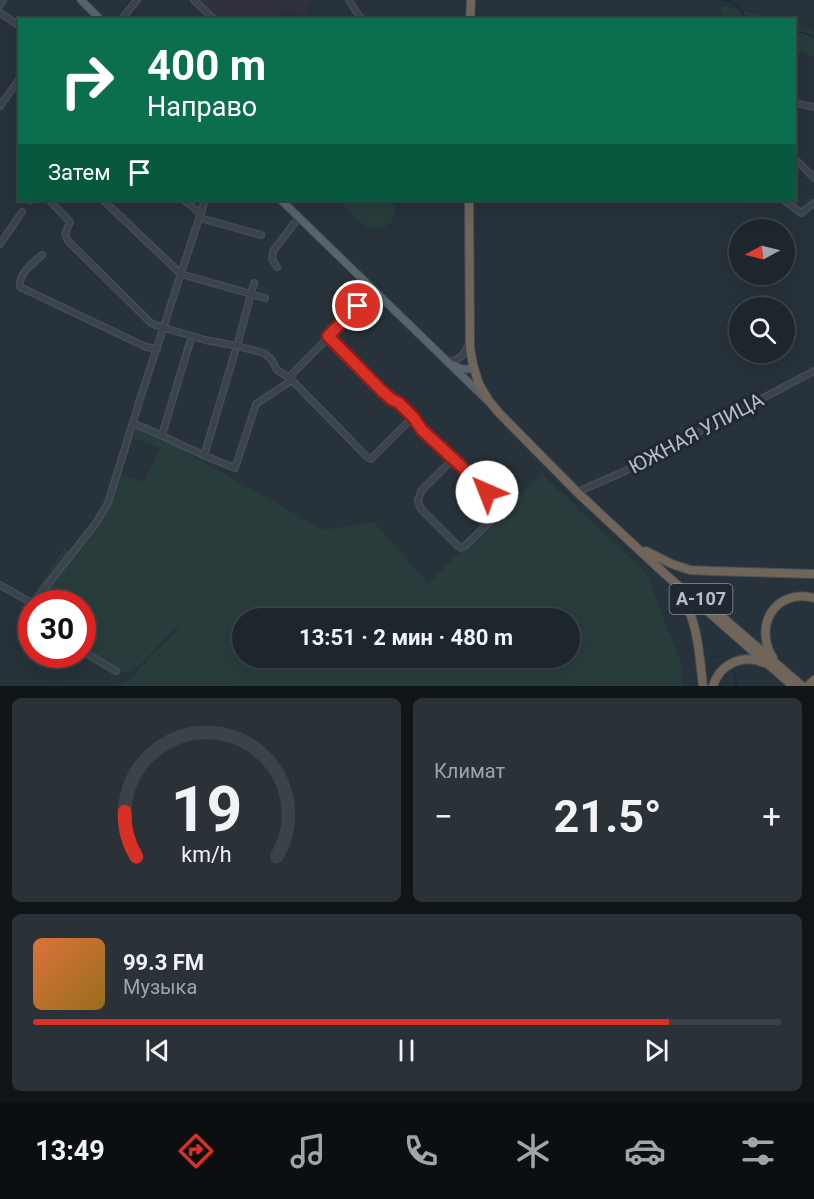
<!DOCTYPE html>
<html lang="ru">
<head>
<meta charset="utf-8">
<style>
	body { margin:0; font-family:Roboto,sans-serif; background:#2a3238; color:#f1f3f6; height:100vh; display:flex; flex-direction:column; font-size:22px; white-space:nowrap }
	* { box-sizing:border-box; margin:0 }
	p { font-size:20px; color:#a0a5a9 }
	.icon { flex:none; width:33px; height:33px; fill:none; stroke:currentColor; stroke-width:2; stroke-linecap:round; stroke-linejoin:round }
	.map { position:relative; height:686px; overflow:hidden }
	.panel { display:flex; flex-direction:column; gap:12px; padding:12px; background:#101518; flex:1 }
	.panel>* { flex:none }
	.top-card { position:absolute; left:18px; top:18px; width:778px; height:183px; border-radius:0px; box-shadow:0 6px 24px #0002,0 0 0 2px #3b4348; background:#0b6e4f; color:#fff; overflow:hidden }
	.needle { width:39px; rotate:263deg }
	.fabs { position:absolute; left:729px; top:219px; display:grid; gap:12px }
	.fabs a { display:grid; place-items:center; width:66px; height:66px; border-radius:50%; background:#1d262c; box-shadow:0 6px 24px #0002,0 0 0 2px #3b4348; font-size:30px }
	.speed { position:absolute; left:18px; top:590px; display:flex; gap:12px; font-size:30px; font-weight:700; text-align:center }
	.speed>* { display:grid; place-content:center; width:78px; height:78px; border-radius:50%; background:#1d262c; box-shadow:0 6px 24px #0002,0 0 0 2px #3b4348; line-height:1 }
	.speed .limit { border:9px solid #d22; background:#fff; color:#111 }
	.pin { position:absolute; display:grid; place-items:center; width:51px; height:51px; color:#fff; margin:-26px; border:3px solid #fff; border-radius:50%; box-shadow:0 2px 6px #0007 }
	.me { position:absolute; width:66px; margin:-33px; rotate:316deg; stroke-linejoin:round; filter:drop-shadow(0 0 4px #0008) }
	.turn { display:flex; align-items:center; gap:21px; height:126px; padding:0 30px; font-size:27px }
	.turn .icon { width:78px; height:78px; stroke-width:2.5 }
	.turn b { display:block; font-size:42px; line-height:51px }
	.then { display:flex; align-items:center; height:57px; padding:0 30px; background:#0003; gap:12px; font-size:22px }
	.big { font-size:45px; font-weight:700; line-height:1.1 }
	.panel .tile { flex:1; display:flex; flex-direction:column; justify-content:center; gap:9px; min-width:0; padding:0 21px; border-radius:9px; background:#2a3238 }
	.panel .dial { align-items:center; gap:0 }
	.dial svg { height:156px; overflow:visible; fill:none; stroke:#3b4348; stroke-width:7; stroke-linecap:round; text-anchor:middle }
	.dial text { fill:#f1f3f6; stroke:none }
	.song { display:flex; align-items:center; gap:18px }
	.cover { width:72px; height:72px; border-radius:9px; background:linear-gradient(135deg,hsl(20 70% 55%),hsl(40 70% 35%)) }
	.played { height:6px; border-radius:3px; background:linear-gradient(90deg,#d93025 85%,#3b4348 85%) }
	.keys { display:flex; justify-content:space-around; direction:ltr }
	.heat { display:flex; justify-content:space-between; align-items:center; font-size:33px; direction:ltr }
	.panel .tiles { flex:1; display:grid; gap:12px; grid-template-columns:1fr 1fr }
	.tile:last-child { grid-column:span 2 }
	.trip { position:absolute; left:232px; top:608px; width:348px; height:60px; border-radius:30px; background:#1d262c; box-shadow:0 6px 24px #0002,0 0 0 2px #3b4348; font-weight:700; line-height:60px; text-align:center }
	.tabs { display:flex; height:96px; justify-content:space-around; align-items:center; background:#0c0f12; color:#a0a5a9 }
	.tabs .icon { width:42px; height:42px }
	.tabs .active { color:#d93025 }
	.tabs b { font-size:27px; color:#f1f3f6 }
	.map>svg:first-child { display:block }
	.medical { fill:#32323e }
	.green { fill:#293c3c; fill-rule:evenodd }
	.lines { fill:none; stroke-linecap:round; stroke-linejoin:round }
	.stream { stroke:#1c2a38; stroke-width:1.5 }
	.minor-casing { stroke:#444d55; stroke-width:8 }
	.major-casing { stroke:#444d55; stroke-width:9 }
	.highway-casing { stroke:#464f57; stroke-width:10 }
	.minor { stroke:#3b444c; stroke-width:5 }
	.major { stroke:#59636b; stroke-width:7 }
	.highway { stroke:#716559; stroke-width:8 }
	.route-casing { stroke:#8d1f18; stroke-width:15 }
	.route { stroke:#d93025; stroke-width:10 }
	.labels { text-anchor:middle; stroke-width:6; stroke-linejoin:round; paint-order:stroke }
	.shield { fill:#202931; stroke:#8a929a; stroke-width:1.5 }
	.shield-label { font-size:18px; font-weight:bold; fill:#b7bfc7 }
	.street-label { font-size:20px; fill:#b7bfc7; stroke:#202931 }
</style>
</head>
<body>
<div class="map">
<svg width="814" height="686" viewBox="0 0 814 686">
	<rect width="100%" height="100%" fill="#27323b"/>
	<path class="medical" d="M199,0H313L305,8L309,11L304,16L284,10L275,20L222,19Z"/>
	<path class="green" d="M727,5L735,10L755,13L771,19H724L720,6Z
		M795,25L803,26L814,32V57L795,50Z
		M339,200H390C402,214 389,233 370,228C360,225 346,207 339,200Z
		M136,427L165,440L323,530L374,522L428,583L542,474L646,573L681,663L683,686H117L131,679L153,654L178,630L180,624L141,664L126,673L116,669L83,651L82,603H32L31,624L28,604L64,548L73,554L110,502L121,473L144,482L160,448L133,437ZM243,618H570V657H243Z"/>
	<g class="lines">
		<path class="stream" d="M723,0L733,2L740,9L747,20
			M795,32L805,33L814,37
			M710,658L722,656
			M734,672L735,675L736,686"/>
		<defs>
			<path id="minor" d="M194,0L215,20
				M349,0L357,13L363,20
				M0,5L3,0
				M0,13L20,26
				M121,20L137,0
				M795,103L814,107
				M0,106L20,78
				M795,159L814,178
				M30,200H31
				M49,200L70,222L65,234L68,241L151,323L155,325L205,340L237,346L264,353L271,359L277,370L290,378L367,457L371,459L413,417
				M103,200L181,274L265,298
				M184,200L201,214
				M784,200L801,213L814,203
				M200,218L261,235
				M0,244L22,212
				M42,255C33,263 18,274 20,287L146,347L157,349
				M277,267L272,259L273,251L299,217
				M329,336L383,392L391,399L399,403L413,417L422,430L479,485L487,492L492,505
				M237,346L254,283
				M447,361C459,361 464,356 468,345
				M290,378L293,373L374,291
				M133,423C167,437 200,455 235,468L256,404L291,381
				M162,435L190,342
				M204,456L235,352
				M453,459L421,491L418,501L421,509L458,546L461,548L465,546L497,514
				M577,492L621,473L814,371
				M0,585L32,603
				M33,603L96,523L108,503L142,393L205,200
				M32,608V614
				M82,651L116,671"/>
			<path id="major" d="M81,0L101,20
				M281,200L488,401
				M453,365L462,369H474"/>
			<path id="highway" d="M470,20L471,0
				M469,200L470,348L473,365L479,384L489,401L499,413L577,492L665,574L793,686
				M646,551L672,564L690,570L710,571L814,574
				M677,589C698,617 699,653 703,686
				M721,616L802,686
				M773,658C753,626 775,588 814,598
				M713,686C720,664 743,653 764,663
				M808,686L814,680"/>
		</defs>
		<use href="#minor" class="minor-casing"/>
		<use href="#major" class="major-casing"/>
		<use href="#highway" class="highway-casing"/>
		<use href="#minor" class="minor"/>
		<use href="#major" class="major"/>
		<use href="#highway" class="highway"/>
	</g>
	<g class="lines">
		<defs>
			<path id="route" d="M358,306L328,336L383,392L391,399L399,403L413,417L422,430L461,466L487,492"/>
		</defs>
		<use href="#route" class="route-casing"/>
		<use href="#route" class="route"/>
	</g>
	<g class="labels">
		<rect class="shield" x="669.5" y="584" width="63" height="30" rx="4.5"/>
		<g class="shield-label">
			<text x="701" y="605">А-107</text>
		</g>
		<g class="street-label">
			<text transform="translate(696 433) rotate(-28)" y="7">ЮЖНАЯ УЛИЦА</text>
		</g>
	</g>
</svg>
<div class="fabs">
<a><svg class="needle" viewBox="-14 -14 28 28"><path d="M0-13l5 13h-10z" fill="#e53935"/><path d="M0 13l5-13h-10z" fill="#a0a5a9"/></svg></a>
<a><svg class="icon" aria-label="search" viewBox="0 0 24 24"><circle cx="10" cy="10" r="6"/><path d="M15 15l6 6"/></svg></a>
</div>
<div class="speed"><div class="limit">30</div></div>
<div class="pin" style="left:358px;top:306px;background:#d93025"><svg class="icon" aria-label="arrive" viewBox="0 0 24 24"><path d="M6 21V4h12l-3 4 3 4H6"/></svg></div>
<svg class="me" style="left:487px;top:492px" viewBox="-20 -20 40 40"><circle r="19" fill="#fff"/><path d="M0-13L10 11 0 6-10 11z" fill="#d93025"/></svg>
<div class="trip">13:51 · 2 мин · 480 m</div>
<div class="top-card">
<div class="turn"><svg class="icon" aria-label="right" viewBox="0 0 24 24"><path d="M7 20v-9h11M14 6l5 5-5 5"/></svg><div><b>400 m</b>Направо</div></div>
<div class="then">Затем<svg class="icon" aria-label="arrive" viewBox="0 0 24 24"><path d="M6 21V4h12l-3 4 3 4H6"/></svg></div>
</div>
</div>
<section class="panel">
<div class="tiles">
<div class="tile dial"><svg viewBox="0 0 100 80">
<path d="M14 69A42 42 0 1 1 86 69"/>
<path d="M14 69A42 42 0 0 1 8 46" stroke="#d93025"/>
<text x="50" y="56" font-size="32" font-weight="700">19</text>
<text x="50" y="72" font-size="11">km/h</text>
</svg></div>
<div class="tile"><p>Климат</p>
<div class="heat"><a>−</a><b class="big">21.5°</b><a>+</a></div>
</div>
<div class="tile">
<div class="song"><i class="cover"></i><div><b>99.3 FM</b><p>Музыка</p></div></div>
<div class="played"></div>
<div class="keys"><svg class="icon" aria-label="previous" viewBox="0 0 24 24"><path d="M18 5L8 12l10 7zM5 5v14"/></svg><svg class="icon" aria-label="pause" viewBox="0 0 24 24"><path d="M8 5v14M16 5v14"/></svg><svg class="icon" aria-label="next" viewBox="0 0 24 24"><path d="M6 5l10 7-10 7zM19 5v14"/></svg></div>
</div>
</div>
</section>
<nav class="tabs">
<b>13:49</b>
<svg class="icon active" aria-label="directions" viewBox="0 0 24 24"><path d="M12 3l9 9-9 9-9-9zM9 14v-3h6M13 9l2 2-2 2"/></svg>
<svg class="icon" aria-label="music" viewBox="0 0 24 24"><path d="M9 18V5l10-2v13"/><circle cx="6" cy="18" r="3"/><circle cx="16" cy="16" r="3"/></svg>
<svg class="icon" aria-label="phone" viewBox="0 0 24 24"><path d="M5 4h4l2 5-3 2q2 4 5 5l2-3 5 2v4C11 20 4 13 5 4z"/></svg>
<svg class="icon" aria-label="climate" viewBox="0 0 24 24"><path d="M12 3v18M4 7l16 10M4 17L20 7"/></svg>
<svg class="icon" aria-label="car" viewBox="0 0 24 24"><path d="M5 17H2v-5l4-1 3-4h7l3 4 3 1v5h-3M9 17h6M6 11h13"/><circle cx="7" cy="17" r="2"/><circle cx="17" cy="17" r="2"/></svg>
<svg class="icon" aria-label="filters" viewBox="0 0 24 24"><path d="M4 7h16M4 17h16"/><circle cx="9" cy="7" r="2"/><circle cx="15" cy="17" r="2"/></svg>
</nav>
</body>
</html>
